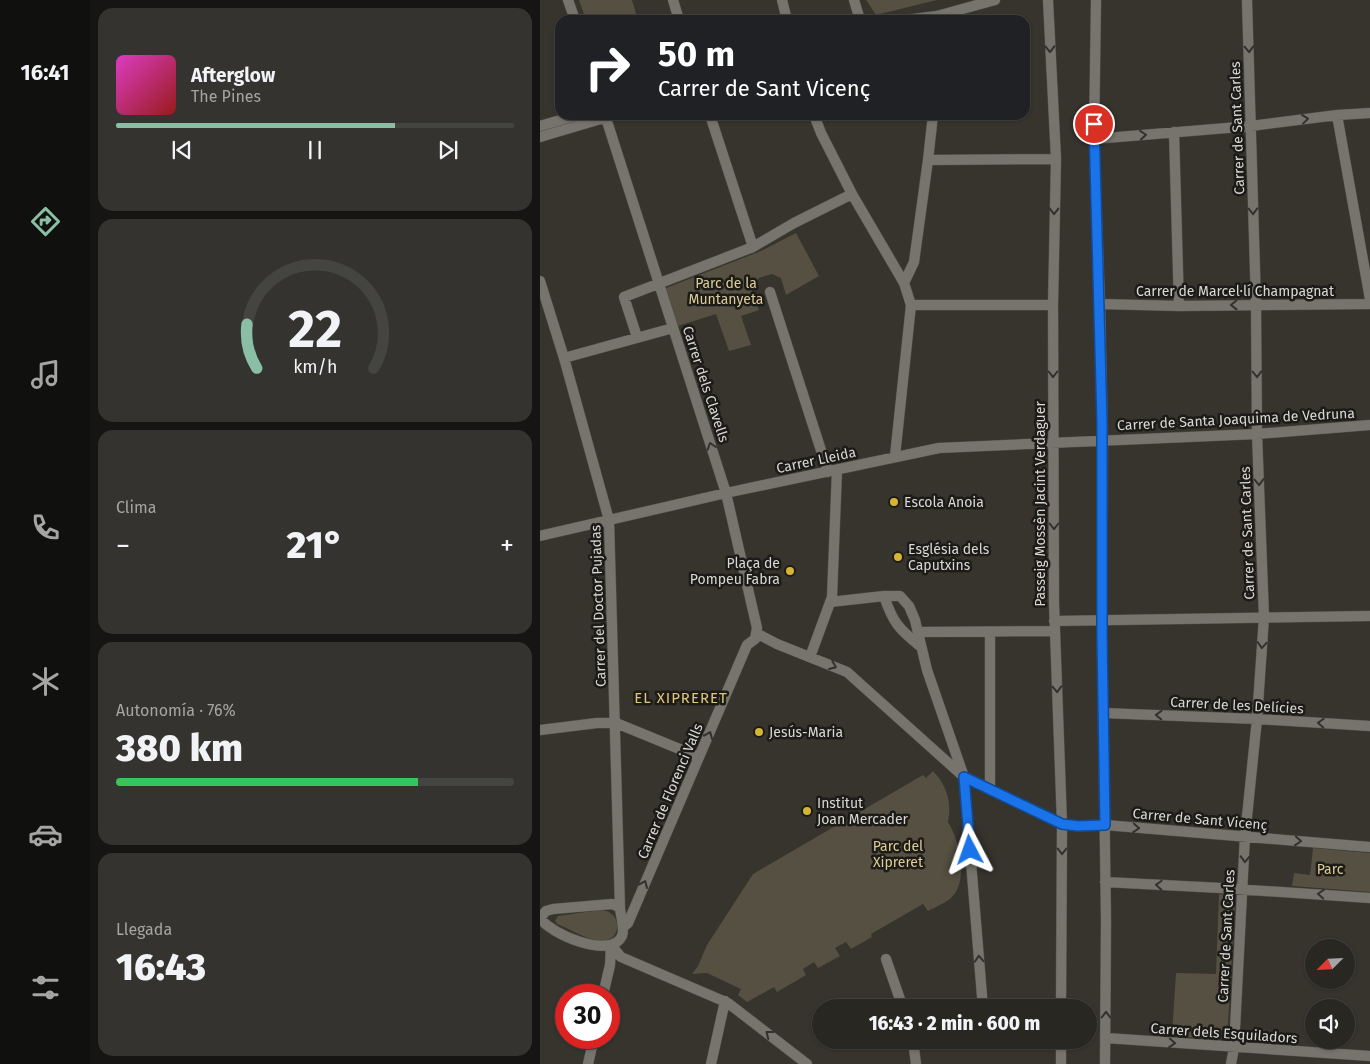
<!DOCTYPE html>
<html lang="es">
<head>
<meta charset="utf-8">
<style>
	body { margin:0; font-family:"Fira Sans",sans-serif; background:#34332f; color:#f1f3f6; height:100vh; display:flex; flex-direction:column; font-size:19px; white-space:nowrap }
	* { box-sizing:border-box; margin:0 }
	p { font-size:16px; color:#a5a5a5 }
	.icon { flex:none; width:28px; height:28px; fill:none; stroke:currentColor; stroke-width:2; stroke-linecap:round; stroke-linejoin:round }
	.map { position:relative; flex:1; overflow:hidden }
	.sheet { display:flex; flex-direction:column; gap:8px; padding:8px; background:#161513; width:450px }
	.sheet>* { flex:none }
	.banner { position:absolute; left:15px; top:15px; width:475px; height:105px; border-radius:15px; box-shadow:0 1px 4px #0004,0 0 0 1px #444440; background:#202124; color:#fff; overflow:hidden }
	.needle { width:32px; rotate:246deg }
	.fabs { position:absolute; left:765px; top:939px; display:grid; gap:10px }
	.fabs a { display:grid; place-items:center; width:50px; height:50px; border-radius:50%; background:#282722; box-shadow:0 1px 4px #0004,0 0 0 1px #444440; font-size:25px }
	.speed { position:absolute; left:15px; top:984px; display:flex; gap:10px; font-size:25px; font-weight:700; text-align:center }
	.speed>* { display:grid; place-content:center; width:65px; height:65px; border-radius:50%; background:#282722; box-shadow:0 1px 4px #0004,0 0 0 1px #444440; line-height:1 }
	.speed .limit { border:8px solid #d22; background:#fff; color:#111 }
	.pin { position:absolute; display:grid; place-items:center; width:42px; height:42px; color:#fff; margin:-21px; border:2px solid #fff; border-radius:50%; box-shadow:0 1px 5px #0007 }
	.me { position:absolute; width:55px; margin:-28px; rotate:356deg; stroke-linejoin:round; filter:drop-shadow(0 0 4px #0008) }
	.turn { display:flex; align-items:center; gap:18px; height:105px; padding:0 20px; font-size:22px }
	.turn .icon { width:65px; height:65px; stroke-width:2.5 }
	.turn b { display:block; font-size:35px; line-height:42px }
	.big { font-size:38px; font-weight:800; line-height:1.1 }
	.sheet .card { flex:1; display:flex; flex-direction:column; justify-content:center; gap:8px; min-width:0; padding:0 18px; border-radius:15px; background:#34332f }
	.sheet .dial { align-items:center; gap:0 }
	.dial svg { height:130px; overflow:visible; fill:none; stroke:#444440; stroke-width:7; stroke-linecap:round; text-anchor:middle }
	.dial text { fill:#f1f3f6; stroke:none }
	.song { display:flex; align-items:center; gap:15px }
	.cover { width:60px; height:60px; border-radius:8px; background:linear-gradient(135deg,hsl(310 70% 55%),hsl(0 70% 35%)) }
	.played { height:5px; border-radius:2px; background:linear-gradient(90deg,#8abfa5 70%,#444440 70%) }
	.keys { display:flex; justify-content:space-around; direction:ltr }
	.heat { display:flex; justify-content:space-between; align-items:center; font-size:28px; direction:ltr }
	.charge { height:8px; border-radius:4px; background:linear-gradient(90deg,#34c759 76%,#444440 0) }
	.trip { position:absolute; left:272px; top:999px; width:285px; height:50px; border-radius:25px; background:#282722; box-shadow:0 1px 4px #0004,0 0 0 1px #444440; font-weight:800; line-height:50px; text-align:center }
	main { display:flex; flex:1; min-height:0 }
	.tabs { display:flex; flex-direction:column; width:90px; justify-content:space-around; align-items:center; background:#10100e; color:#a5a5a5 }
	.tabs .icon { width:35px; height:35px }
	.tabs .on { color:#8abfa5 }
	.tabs b { font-size:22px; color:#f1f3f6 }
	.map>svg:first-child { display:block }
	.green { fill:#555041 }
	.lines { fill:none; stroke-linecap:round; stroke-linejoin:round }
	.minor-casing { stroke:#52504a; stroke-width:11 }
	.minor { stroke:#76746d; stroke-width:10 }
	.oneway { stroke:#32312d }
	.route-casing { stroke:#114b97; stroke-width:12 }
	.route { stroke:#1a73e8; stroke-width:9 }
	.poi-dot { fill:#d6b534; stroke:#1c1b18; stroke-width:2 }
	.labels { text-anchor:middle; stroke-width:5; stroke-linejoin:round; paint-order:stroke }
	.street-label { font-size:14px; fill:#d9d8d4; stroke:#1c1b18 }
	.park-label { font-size:14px; fill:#dccc97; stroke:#1c1b18 }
	.poi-label { font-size:14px; fill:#d9d8d4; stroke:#1c1b18; text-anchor:start }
	.neighbourhood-label { font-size:15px; letter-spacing:1px; fill:#dec77a; stroke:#1c1b18 }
</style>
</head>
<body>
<main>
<nav class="tabs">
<b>16:41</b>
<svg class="icon on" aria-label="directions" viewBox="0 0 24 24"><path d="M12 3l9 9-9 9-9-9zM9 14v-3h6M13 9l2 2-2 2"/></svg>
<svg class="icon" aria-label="music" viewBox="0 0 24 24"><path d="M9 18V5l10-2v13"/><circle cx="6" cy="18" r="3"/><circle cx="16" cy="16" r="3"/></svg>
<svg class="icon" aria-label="phone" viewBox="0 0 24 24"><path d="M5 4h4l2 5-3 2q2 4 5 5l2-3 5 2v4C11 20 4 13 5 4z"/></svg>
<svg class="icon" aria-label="climate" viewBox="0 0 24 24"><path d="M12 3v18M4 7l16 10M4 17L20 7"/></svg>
<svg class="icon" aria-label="car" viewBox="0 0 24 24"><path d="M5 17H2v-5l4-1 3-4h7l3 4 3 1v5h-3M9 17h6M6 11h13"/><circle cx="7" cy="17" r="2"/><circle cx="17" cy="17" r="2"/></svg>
<svg class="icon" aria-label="filters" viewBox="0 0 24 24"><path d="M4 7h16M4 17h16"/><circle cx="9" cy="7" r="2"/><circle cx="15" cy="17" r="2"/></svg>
</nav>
<section class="sheet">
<div class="card">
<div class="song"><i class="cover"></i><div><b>Afterglow</b><p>The Pines</p></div></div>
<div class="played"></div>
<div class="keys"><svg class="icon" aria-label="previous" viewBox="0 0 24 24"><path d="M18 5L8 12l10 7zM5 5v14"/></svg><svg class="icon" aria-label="pause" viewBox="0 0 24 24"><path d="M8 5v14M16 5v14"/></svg><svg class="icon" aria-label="next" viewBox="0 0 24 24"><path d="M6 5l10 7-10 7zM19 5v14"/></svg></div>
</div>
<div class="card dial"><svg viewBox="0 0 100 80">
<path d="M14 69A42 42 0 1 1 86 69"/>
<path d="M14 69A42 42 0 0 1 8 42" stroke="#8abfa5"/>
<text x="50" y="56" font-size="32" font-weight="700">22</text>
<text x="50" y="72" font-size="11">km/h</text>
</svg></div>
<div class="card"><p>Clima</p>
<div class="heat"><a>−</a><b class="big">21°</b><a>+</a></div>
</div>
<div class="card"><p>Autonomía · 76%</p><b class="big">380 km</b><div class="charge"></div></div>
<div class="card"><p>Llegada</p><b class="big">16:43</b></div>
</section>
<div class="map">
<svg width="830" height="1064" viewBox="0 0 830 1064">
	<rect width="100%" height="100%" fill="#36342d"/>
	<path class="green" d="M39,0H92L98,20H46Z
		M326,0H397L336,15Z
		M256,233L279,276L246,295L241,278L232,274L219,278L211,289L219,310L201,316L211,345L189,351L176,314L138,326L126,288L221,251Z
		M393,771C407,785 412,803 408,822C419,839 429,880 412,897C406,903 395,907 388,911L383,904L331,934L332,937L311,949L306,942L295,948L300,956L278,968L274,962L263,969L266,975L237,992L234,987L207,1002L198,995L201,989L167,973L152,974L158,966L167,945L213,874L383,775L386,778Z
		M773,848L830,853V892L752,886L754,873L770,875Z
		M679,894L688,895L695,902L688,1024L674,1040L632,1035L636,973L676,974Z
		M60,910C86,911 81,946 57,941C44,938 30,929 17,924L15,921L18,916Z"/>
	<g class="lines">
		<defs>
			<path id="minor" d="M28,0L35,20
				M133,0L139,20
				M242,0L247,20
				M314,0L320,20
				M508,0L516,159L513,305L514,603L522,824L521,1008
				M556,0L554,139L560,304L563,439L562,636L566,921L565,1064
				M365,20L397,16L455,0
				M65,115L186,493L217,628L215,639L207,645L88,923L83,927
				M170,115L213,247
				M274,115L281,133L312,194L364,283L371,305L355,456
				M797,115L830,299
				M0,126L38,115
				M634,132L639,306
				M0,137L74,115
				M554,139L711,126L797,115L830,113
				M388,160L516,159
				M0,281L24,358L69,520L80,909C81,917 85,928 82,936C71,960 10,934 0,918
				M364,283L374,262L388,160L393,115
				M230,292L288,472
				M560,304L639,306L830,304
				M371,305H513
				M97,337L84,297L213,247L254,223L312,194
				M24,358L133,328
				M0,536L186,493L399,448L717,434L830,425
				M344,596C353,623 359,629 381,647
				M290,602L344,596H360L369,606L375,620L387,670L424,777L443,1008
				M514,621L830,616
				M379,632L515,631
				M216,633L237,644L307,672L424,777L522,824L539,826L565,825L830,847
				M270,657L292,597L297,470
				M563,713L717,719L830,726
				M0,730L57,723H76L159,757
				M450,790V632
				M565,882L681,888L830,898
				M0,918L6,911L13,909L72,904L77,906L80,909
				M71,945L81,957L188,1003L267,1064
				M346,959L363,1008
				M63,995L70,965L71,945
				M566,1038L830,1056
				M373,1040L376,1064
				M521,1040V1064
				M48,1064L54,1038
				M171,1064L185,1001
				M691,1064L694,1048L705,836L717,719L724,617L717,434L716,304L707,0"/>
		</defs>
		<use href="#minor" class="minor-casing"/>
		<use href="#minor" class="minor"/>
	</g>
	<defs><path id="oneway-chevron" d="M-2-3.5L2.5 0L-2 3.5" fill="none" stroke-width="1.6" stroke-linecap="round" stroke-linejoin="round" transform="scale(1.25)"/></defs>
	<g class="oneway">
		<use href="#oneway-chevron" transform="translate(510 49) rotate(89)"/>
		<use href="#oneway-chevron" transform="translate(709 49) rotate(88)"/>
		<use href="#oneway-chevron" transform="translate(765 119) rotate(-7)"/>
		<use href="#oneway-chevron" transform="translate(603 135) rotate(-5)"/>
		<use href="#oneway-chevron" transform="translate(514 211) rotate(91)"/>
		<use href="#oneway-chevron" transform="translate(713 211) rotate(88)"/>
		<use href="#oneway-chevron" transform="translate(694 305) rotate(179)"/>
		<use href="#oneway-chevron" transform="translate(513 374) rotate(90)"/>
		<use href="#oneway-chevron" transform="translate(717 374) rotate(89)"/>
		<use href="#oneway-chevron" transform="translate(171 446) rotate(-108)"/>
		<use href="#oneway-chevron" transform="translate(719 482) rotate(88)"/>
		<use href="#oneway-chevron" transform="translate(514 526) rotate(90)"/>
		<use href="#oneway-chevron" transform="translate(722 645) rotate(94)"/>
		<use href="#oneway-chevron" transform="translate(293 666) rotate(23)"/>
		<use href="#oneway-chevron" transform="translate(517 689) rotate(88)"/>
		<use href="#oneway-chevron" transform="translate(619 715) rotate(-178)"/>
		<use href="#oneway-chevron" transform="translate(781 723) rotate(-177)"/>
		<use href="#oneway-chevron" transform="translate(169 735) rotate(-67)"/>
		<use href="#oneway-chevron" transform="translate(596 828) rotate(4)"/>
		<use href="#oneway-chevron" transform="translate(758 841) rotate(5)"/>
		<use href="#oneway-chevron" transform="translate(522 851) rotate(90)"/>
		<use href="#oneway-chevron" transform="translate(705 859) rotate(92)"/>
		<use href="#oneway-chevron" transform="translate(104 884) rotate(-66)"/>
		<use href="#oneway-chevron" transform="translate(619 885) rotate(-177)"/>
		<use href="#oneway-chevron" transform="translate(781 894) rotate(-176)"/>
		<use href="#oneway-chevron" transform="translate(439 959) rotate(-94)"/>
		<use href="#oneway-chevron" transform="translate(566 1015) rotate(-90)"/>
		<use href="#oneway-chevron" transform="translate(229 1034) rotate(-142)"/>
		<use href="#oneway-chevron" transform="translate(632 1043) rotate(4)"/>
	</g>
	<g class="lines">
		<defs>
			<path id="route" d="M430,850L424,777L522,824L538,826L565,825L562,636V422L554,124"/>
		</defs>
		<use href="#route" class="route-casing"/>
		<use href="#route" class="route"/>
	</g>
	<g class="poi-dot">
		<circle cx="354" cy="502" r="5"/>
		<circle cx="358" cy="557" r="5"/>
		<circle cx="250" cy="571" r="5"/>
		<circle cx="219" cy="732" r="5"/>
		<circle cx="267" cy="811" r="5"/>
	</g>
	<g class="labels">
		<g class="street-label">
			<text transform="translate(697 128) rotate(-92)" y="5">Carrer de Sant Carles</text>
			<text x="695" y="296">Carrer de Marcel·lí Champagnat</text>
			<text transform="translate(166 384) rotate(72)" y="5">Carrer dels Clavells</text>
			<text transform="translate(696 419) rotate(-3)" y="5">Carrer de Santa Joaquima de Vedruna</text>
			<text transform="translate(276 460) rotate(-12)" y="5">Carrer Lleida</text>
			<text transform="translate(500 504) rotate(-90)" y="5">Passeig Mossèn Jacint Verdaguer</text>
			<text transform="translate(707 533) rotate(-92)" y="5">Carrer de Sant Carles</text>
			<text transform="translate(58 606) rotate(-92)" y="5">Carrer del Doctor Pujadas</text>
			<text transform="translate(697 705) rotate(3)" y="5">Carrer de les Delícies</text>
			<text transform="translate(130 791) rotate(-67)" y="5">Carrer de Florenci Valls</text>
			<text transform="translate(660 819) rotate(5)" y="5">Carrer de Sant Vicenç</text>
			<text transform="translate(686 936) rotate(-87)" y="5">Carrer de Sant Carles</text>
			<text transform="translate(684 1033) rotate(4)" y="5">Carrer dels Esquiladors</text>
		</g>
		<g class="park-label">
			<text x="186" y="288">Parc de la<tspan x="186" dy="16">Muntanyeta</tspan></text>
			<text x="358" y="851">Parc del<tspan x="358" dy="16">Xipreret</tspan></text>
			<text x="790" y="874">Parc</text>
		</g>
		<g class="poi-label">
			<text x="364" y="507">Escola Anoia</text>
			<text x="368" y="554">Església dels<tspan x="368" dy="16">Caputxins</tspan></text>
			<text x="240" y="568" text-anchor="end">Plaça de<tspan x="240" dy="16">Pompeu Fabra</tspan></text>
			<text x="229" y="737">Jesús-Maria</text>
			<text x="277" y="808">Institut<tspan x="277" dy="16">Joan Mercader</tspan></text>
		</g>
		<g class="neighbourhood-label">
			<text x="141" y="703">EL XIPRERET</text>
		</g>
	</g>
</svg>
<div class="fabs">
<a><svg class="needle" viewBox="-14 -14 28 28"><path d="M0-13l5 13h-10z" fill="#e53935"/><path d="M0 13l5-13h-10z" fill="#a5a5a5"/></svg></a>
<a><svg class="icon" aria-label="sound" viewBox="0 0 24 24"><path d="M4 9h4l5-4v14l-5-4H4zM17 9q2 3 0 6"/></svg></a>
</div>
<div class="speed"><div class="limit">30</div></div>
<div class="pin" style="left:554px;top:124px;background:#d93025"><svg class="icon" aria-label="arrive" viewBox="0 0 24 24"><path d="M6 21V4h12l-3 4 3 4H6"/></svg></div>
<svg class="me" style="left:430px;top:850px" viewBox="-20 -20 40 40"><path d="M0-17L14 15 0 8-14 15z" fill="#1a73e8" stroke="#fff" stroke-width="4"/></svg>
<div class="trip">16:43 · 2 min · 600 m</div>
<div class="banner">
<div class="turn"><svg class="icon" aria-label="right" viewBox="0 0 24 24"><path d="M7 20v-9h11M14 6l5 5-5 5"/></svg><div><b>50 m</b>Carrer de Sant Vicenç</div></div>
</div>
</div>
</main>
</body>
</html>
